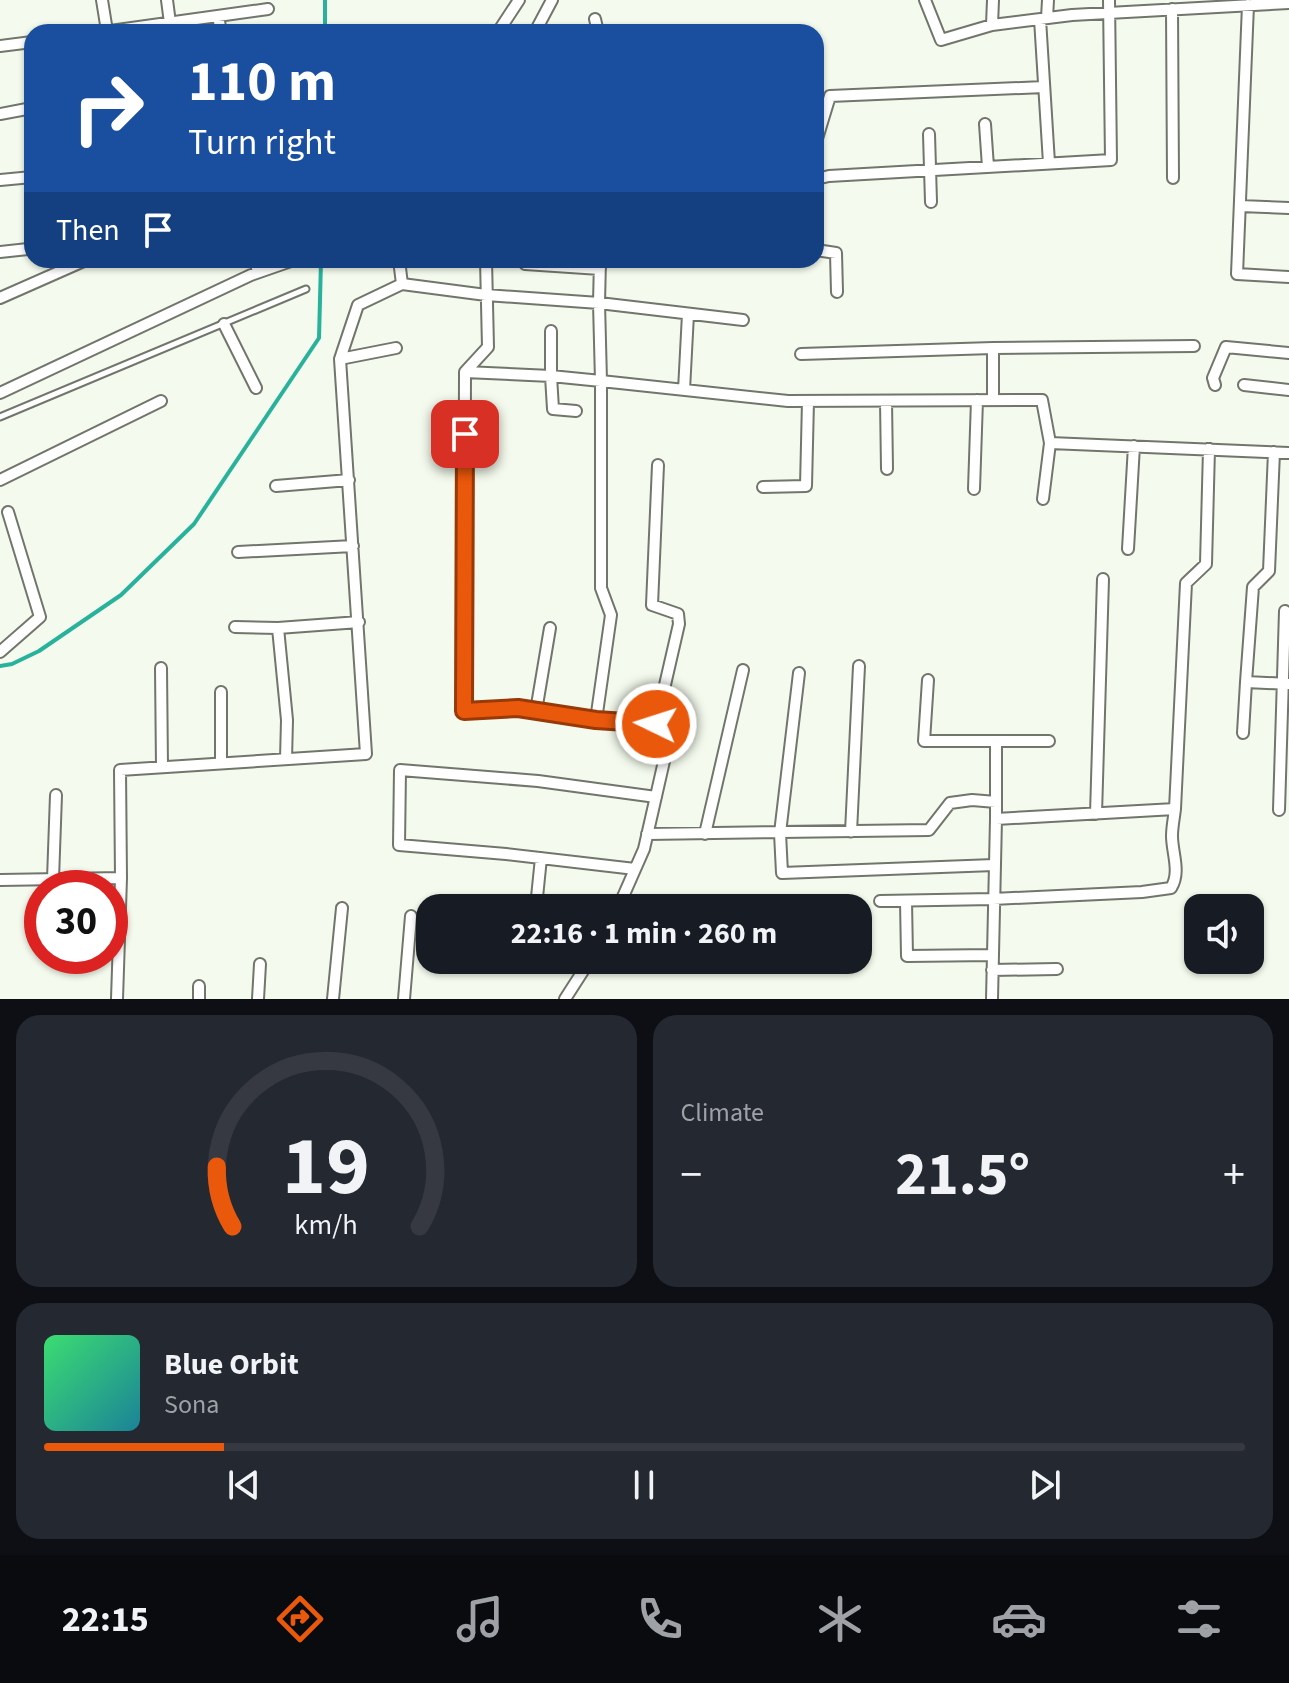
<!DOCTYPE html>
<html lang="en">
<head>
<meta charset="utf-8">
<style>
	body { margin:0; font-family:"Source Sans 3",sans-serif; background:#242831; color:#f1f3f6; height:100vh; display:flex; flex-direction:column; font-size:30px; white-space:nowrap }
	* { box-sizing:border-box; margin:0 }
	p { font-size:26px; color:#9ea1a6 }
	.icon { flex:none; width:44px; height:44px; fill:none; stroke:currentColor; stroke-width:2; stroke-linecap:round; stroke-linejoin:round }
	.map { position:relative; height:999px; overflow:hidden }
	.side { display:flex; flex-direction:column; gap:16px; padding:16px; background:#0d0f14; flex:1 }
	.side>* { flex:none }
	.hud { position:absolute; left:24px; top:24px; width:800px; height:244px; border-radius:24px; box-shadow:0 2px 6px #0004; background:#1a4fa0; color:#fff; overflow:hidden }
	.fabs { position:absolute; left:1184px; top:894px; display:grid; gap:16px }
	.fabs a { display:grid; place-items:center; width:80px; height:80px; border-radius:16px; background:#171b24; box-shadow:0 2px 6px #0004; font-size:40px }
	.speed { position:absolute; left:24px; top:870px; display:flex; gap:16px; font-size:40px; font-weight:700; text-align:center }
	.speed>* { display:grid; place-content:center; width:104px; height:104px; border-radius:50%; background:#171b24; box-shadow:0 2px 6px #0004; line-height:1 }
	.speed .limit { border:12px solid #d22; background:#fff; color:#111 }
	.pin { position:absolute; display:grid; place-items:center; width:68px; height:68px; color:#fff; margin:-34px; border-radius:16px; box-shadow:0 4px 12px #0006 }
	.me { position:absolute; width:88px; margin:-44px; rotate:274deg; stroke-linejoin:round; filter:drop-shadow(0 0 6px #0008) }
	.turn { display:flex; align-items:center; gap:28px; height:168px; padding:0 32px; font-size:36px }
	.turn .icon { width:104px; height:104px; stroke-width:2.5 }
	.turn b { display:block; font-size:56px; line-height:68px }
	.then { display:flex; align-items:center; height:76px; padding:0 32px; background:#0003; gap:16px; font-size:30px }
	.big { font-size:60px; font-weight:700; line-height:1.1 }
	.side .card { flex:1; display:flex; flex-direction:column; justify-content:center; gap:12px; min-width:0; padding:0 28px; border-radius:24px; background:#242831 }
	.side .dial { align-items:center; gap:0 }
	.dial svg { height:208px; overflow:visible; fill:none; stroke:#363941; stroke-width:7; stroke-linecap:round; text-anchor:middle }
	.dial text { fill:#f1f3f6; stroke:none }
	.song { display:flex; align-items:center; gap:24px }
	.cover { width:96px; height:96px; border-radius:12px; background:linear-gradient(135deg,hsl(140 70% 55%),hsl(190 70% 35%)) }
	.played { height:8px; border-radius:4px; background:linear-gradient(90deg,#ea580c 15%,#363941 15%) }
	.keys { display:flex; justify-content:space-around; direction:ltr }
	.heat { display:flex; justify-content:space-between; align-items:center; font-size:44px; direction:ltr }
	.side .tiles { flex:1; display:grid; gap:16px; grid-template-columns:1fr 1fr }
	.card:last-child { grid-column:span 2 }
	.trip { position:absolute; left:416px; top:894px; width:456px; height:80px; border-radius:24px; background:#171b24; box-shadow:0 2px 6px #0004; font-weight:700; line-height:80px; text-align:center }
	.tab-bar { display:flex; height:128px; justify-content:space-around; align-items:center; background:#090b0e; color:#9ea1a6 }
	.tab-bar .icon { width:56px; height:56px }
	.tab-bar .current { color:#ea580c }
	.tab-bar b { font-size:36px; color:#f1f3f6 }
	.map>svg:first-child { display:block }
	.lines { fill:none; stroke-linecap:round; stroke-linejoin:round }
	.stream { stroke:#28b29c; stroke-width:4 }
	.lane-casing { stroke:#71756b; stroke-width:9 }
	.street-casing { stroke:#71756b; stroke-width:14 }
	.lane { stroke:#fff; stroke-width:5 }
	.street { stroke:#fff; stroke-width:10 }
	.route-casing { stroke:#983908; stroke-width:20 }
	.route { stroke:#ea580c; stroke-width:14 }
</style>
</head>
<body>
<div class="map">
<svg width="1289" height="999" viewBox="0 0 1289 999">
	<rect width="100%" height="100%" fill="#f4faed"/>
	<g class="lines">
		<path class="stream" d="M325,32V0
			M0,666L12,664L39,651L121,595L194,524L319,338L321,261"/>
		<defs>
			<path id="lane" d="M0,417L306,289"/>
			<path id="street" d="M102,0L107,31
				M167,0L170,23
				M925,0L941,40L992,25L1072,15L1289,3
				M1248,5L1237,274L1289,277
				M1172,9L1173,178
				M218,16L221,32
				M1047,18L1048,0
				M595,19L598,32
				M1040,19L1049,163
				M992,25L993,0
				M103,32L268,9
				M447,32H448
				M498,32L519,0
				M535,32L552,0
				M698,32V31
				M0,46L32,42
				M0,114L32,108
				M985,124L988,167
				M929,134L931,202
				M816,142L830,96L1044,87
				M816,179L829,176L1111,160L1109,0
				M0,180L32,177
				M1240,206L1289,208
				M816,250L836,253L837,292
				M0,252L28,249
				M255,260L258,272
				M399,260L402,284L486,295L599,303L601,381L788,401L1042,400L1050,443L1289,453
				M600,260L599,303L743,320
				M525,264L600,269
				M0,298L86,260
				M224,324L256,388
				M551,331V376L601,381V588L611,615L596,720L672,726L644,849L618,908
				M993,348L1194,346
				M801,354L993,348V400
				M340,359L396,348
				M465,372L488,347L486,260
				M1215,385L1213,378L1226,347L1289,353
				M1244,385L1289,390
				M684,390L688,314
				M0,393L251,275L294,260
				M886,401L887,469
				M576,411L553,409L551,376L465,372L464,711L518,708L596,720
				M1274,452L1269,571L1253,587L1246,682L1289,684
				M0,480L161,401
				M276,486L349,480
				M763,487L806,486L808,401
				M974,489L977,400
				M1043,499L1050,443
				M1128,549L1134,446
				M238,552L353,546
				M235,627L278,628L359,622
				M278,628L287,720L286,759
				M0,652L40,617L8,512
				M161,668L162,767
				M799,673L780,833L782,873L994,865
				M928,680L924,741H1049
				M221,692V763
				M536,711L550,628
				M656,724L679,624L678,614L652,605L658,465
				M1243,733L1246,682
				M996,742V802
				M1279,810L1285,611
				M1096,814L1103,579
				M851,832L859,666
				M647,834L929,830L950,803L972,800L996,802V819
				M705,834L743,670
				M635,869L506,854L399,845L400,770L538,781L656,797
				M53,879L56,795
				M0,880L121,878
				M880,901L993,899L1142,892L1171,888C1181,872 1172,853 1172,836C1172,827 1174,818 1175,809
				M906,901L907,956L992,955
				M536,907L541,858
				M992,970L1057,969
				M199,986V999
				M117,999L121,878L120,770L366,754L340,359L358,305L402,284
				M258,999L260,964
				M333,999L342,908
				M404,999L411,916
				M565,999L590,960
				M992,999L996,819L1175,809L1186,583L1206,564L1209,449"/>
		</defs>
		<use href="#lane" class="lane-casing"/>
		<use href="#street" class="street-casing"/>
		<use href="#lane" class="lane"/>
		<use href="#street" class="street"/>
	</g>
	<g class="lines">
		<defs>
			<path id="route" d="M465,434L464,711L518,708L596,720L656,724"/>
		</defs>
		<use href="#route" class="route-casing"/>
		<use href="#route" class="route"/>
	</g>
</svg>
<div class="fabs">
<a><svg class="icon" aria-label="sound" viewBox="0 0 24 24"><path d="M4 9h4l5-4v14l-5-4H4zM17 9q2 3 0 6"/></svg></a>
</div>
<div class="speed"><div class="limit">30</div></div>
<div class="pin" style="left:465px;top:434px;background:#d93025"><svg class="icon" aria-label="arrive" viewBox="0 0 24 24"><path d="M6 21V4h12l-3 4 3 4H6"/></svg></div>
<svg class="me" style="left:656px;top:724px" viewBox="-20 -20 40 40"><circle r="17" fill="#ea580c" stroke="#fff" stroke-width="3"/><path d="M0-11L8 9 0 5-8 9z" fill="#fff"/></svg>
<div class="trip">22:16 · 1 min · 260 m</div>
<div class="hud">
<div class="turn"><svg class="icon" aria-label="right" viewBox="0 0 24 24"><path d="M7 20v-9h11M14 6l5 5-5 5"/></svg><div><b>110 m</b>Turn right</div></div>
<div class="then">Then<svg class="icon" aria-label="arrive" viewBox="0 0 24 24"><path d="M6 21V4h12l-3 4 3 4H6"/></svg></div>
</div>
</div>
<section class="side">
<div class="tiles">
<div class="card dial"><svg viewBox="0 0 100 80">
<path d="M14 69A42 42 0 1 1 86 69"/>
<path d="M14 69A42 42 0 0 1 8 46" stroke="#ea580c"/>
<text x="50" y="56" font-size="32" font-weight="700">19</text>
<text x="50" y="72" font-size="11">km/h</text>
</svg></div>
<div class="card"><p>Climate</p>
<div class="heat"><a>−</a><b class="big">21.5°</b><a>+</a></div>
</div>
<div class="card">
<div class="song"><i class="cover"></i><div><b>Blue Orbit</b><p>Sona</p></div></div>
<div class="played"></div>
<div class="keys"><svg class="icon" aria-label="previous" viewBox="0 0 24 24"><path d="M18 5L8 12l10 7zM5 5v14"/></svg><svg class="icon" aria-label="pause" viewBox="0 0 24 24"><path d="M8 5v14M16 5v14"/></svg><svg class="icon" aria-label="next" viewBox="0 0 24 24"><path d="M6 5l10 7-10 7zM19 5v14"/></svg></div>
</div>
</div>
</section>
<nav class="tab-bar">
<b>22:15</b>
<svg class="icon current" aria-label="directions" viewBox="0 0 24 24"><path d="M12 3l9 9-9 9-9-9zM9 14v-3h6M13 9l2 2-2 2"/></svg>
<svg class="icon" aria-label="music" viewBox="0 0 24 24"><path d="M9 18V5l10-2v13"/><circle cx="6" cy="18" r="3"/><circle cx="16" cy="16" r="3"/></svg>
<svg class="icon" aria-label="phone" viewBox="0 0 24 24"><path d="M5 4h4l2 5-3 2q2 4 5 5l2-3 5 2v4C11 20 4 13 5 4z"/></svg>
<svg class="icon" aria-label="climate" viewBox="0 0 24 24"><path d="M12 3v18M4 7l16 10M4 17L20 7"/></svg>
<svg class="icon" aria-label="car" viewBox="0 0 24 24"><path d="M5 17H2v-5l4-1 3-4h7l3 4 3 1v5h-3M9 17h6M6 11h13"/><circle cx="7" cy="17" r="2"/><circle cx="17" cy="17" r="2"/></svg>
<svg class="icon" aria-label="filters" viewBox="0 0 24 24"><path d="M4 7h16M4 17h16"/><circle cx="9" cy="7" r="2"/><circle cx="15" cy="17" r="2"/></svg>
</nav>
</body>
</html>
